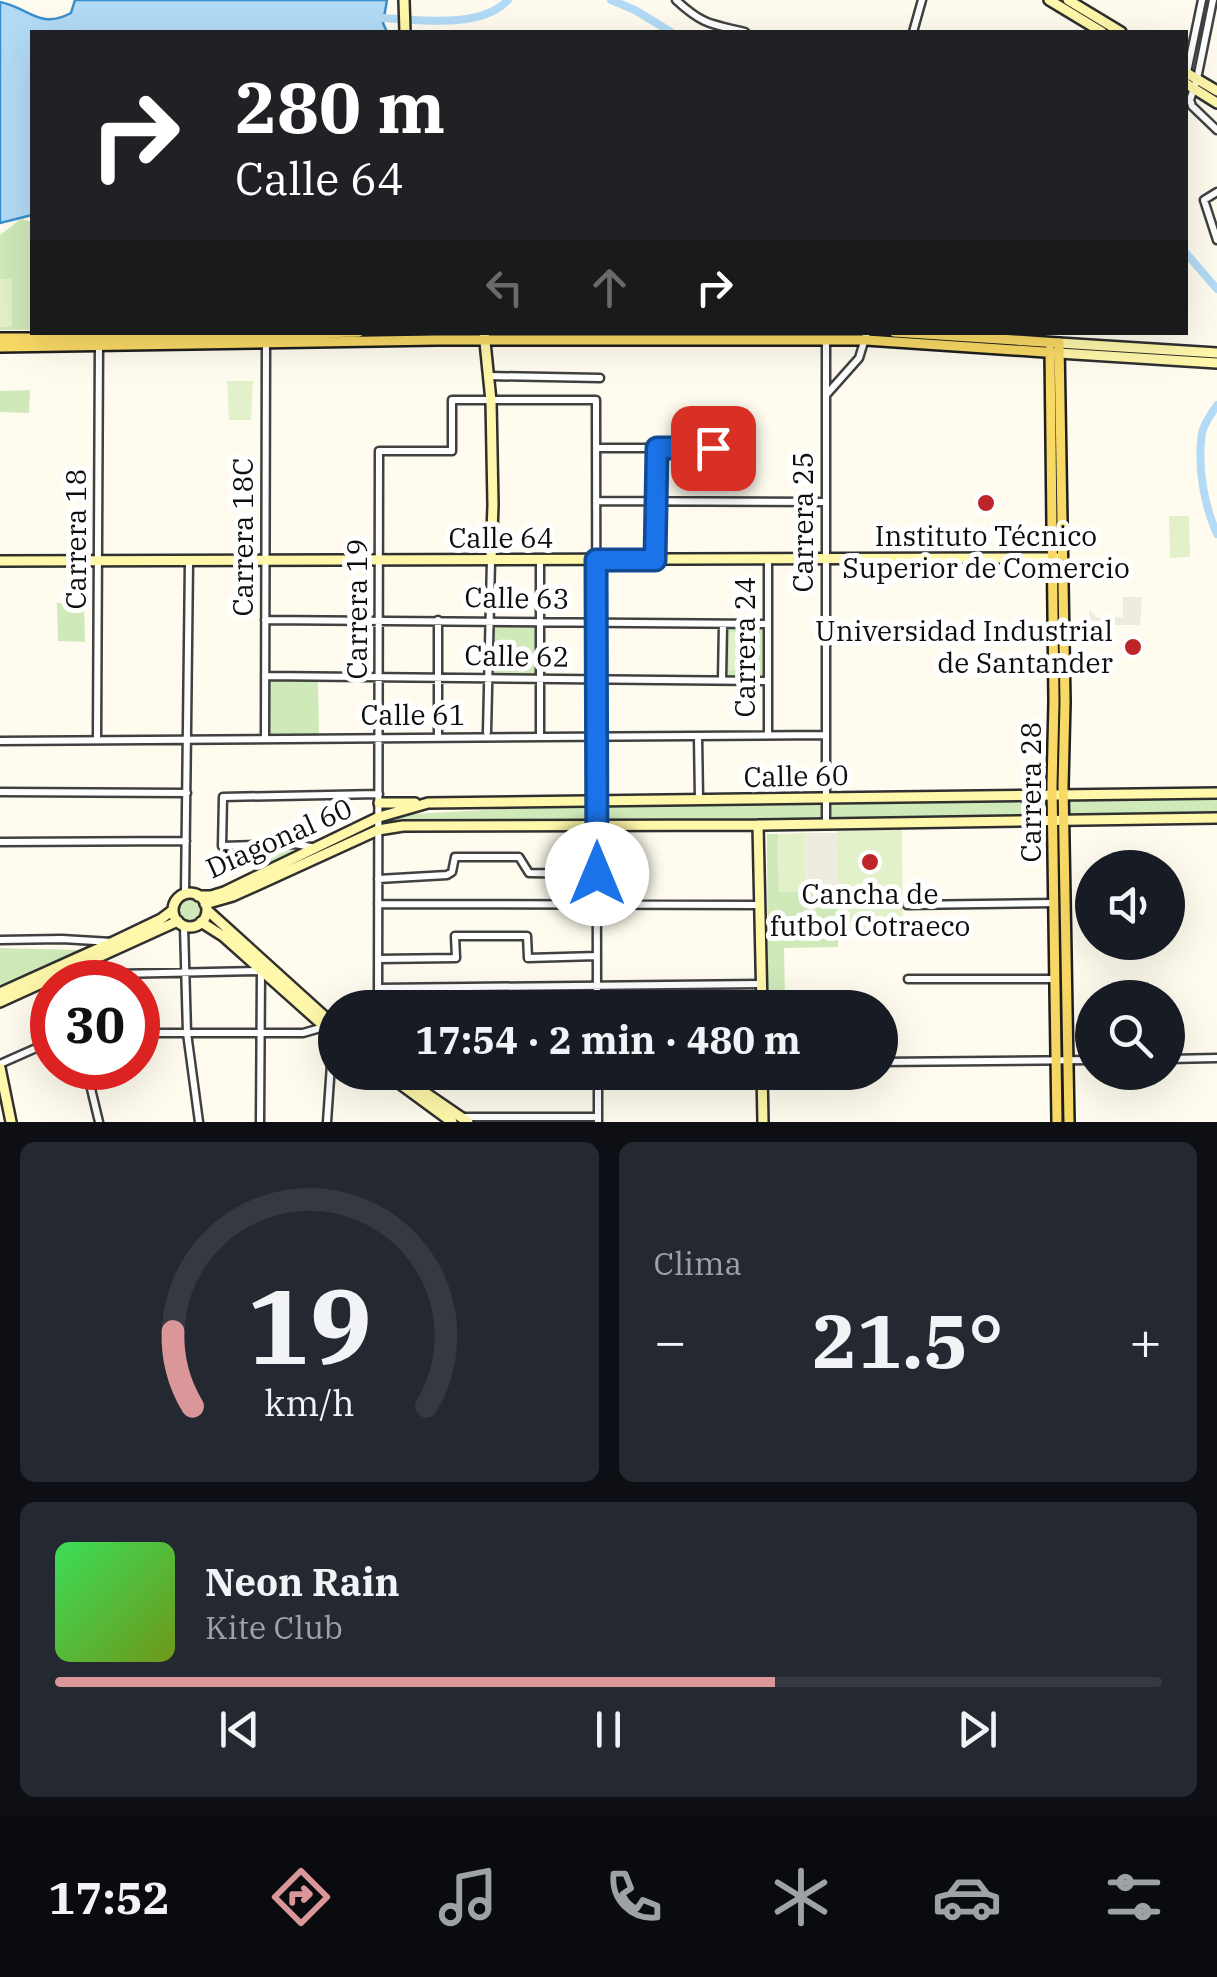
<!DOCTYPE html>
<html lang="es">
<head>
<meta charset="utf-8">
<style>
	body { margin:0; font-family:"IBM Plex Serif",serif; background:#242831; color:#f1f3f6; height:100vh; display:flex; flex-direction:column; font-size:38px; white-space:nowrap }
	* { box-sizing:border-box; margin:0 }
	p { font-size:32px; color:#9ea1a6 }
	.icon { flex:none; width:55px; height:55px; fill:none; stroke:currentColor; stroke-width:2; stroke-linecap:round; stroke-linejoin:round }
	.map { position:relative; height:1122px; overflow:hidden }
	.sheet { display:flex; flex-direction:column; gap:20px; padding:20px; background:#0d0f14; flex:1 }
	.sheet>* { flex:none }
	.top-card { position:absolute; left:30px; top:30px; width:1158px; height:305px; border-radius:0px; box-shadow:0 10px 40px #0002; background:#202124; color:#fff; overflow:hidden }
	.tools { position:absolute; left:1075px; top:850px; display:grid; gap:20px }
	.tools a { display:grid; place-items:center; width:110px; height:110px; border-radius:50%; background:#171b24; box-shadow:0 10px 40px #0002; font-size:50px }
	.speed { position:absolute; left:30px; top:960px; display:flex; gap:20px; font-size:50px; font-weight:700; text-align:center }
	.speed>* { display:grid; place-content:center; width:130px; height:130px; border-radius:50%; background:#171b24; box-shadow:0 10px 40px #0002; line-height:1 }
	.speed .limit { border:15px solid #d22; background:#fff; color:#111 }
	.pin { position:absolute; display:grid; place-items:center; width:85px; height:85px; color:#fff; margin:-42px; border-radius:20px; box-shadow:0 5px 15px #0006 }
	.me { position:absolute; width:110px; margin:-55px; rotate:0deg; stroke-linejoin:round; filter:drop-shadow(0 0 8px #0008) }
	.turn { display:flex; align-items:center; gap:35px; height:210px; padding:0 40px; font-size:45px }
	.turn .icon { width:130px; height:130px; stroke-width:2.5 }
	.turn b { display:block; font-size:70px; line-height:85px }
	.lanes { display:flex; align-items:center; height:95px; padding:0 40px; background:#0003; justify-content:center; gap:50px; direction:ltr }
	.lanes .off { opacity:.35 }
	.big { font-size:75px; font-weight:700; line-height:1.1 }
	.sheet .tile { flex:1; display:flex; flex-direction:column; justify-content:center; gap:15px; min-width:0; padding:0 35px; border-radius:15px; background:#242831 }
	.sheet .dial { align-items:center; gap:0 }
	.dial svg { height:260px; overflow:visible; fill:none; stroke:#363941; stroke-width:7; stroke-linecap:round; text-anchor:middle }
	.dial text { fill:#f1f3f6; stroke:none }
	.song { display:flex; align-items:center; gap:30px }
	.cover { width:120px; height:120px; border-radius:15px; background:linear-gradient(135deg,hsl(130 70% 55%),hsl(80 70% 35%)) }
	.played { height:10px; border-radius:5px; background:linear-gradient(90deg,#da9699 65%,#363941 65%) }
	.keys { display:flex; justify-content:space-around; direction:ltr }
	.heat { display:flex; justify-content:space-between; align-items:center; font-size:55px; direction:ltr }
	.sheet .tiles { flex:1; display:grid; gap:20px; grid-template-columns:1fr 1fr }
	.tile:last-child { grid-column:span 2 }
	.trip { position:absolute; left:318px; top:990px; width:580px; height:100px; border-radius:50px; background:#171b24; box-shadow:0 10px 40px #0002; font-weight:700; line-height:100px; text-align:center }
	.tab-bar { display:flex; height:160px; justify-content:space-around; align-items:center; background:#090b0e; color:#9ea1a6 }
	.tab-bar .icon { width:70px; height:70px }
	.tab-bar .current { color:#da9699 }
	.tab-bar b { font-size:45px; color:#f1f3f6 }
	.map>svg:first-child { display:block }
	.green { fill:#d0e9b8 }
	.pitch { fill:#e2f1ca }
	.plaza { fill:#efebde }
	.water { fill:#b3dbf6; stroke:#3a8fce; stroke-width:2.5 }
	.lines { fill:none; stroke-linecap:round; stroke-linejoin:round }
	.canal { stroke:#b3dbf6; stroke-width:8 }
	.street-casing { stroke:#414141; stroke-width:11 }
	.secondary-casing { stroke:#303030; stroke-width:14 }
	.primary-casing { stroke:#1f1f1f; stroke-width:14 }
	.street { stroke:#fff; stroke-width:6 }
	.secondary { stroke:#fff8aa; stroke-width:9 }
	.primary { stroke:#f9d965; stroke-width:9 }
	.route-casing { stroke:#114b97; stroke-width:25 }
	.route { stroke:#1a73e8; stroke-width:18 }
	.poi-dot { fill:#be2528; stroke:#fff; stroke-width:4 }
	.labels { text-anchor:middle; stroke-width:10; stroke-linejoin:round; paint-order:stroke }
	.street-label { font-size:28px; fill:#0e0e0e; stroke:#fff }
	.poi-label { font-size:28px; fill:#0e0e0e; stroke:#fff }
</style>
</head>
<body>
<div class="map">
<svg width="1217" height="1122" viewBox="0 0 1217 1122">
	<rect width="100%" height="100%" fill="#fffcef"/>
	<path class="green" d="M21,219L32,222V330H0V235Z
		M30,390L29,413L0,412V391Z
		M57,603L84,604L85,642L58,641Z
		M494,626H539L540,676L494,677Z
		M725,626L764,627L763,678L724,677Z
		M267,681H318L319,738H267Z
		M1217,795V814L582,822H386L412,814L597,804Z
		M767,834H778L779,891H838V947L784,948L785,996H768Z
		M251,845L293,847V853L253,874Z
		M177 910a12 12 0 1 1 24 0a12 12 0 1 1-24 0Z
		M0,948L81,950L0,990Z"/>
	<path class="pitch" d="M0,279H12V327H0Z
		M227,381H253L251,420H229Z
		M1169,516H1189L1190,557L1170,558Z
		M729,632L754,633L753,671L729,670Z
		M902,829L903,929L838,930L837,830Z
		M805,833L806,891L779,892L778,834Z"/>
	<path class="plaza" d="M1123,597H1142L1140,625H1089V610L1098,618L1123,617Z
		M805,833H837L838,891H806Z"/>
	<path class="water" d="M75,0H387L383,23L387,32H32V215L0,223V2C30,8 39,30 71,13Z"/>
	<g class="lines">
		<path class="canal" d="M611,0L635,10L671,32
			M383,18C419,20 481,29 508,0
			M1185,252L1217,289
			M1217,405C1212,413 1204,423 1202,433C1197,466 1204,505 1217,534"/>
		<defs>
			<path id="street" d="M676,0C703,25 711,24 745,32
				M1213,0L1197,79L1190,100L1192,106L1217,130
				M913,32L922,0
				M1185,82L1202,0
				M1217,192L1204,200L1217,240
				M489,376L600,378
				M827,394L859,358L867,332
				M596,448H713
				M596,501L826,502
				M655,560L657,448
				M265,620L768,624
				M438,620V738
				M265,676L768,681
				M722,680L723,624
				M487,732L491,560
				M768,735V560
				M698,736L699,799
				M540,737V560
				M265,739L266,340
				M97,740L99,341
				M0,741L825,735
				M0,792L187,793
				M826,824V340
				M0,842L186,841
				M316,848L295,844L222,846L223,797L379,794
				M378,879L447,875L452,872L455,857H519L529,873L597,874
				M185,894L189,561
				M378,904L758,905
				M907,905L1055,903
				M184,926L187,1033L199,1122
				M0,940L62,939L112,942
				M378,959L456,958L455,936H527L528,958L597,956
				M908,979H1056
				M114,982V976L117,974L261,971L260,1122
				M378,988L761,984
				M378,1008L379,451H452V400H596L597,1008
				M138,1033H303L324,1027
				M1168,1059L1217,1058
				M880,1062L1092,1060
				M0,1064L52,1041
				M86,1068L99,1122
				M598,1072V1122
				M461,1117H598
				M327,1122L333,1036"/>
			<path id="secondary" d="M404,0L405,32
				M1049,0L1102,32
				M1068,0L1121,32
				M1185,72L1217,91
				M1185,83L1217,103
				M484,332L491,401L493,505L491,560
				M1059,343L1217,353
				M1059,353L1217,363
				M0,561L1057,558
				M379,803H415
				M758,825L762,1008
				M173 910a17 17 0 1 1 34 0a17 17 0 1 1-34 0Z
				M198,896H211L224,892L379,817L428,803L1217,793
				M205,904L233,896L378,830L403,826L758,825L1217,818
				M207,910L335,1026
				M201,922L223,936L335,1036
				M0,993L113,942L161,919L173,910
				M0,1002L178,921
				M0,1068L11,1122
				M384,1072L452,1122
				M395,1072L468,1122
				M762,1072L763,1122"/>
			<path id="primary" d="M894,332L1059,343L1065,702L1063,786L1069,1122
				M0,338H99L359,332
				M0,347L437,340H866L1059,353
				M1050,350L1054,702L1052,786L1057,1122"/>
		</defs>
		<use href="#street" class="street-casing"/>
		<use href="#secondary" class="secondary-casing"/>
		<use href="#primary" class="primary-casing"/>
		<use href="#street" class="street"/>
		<use href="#secondary" class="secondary"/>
		<use href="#primary" class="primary"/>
	</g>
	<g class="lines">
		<defs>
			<path id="route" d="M597,874L596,560H655L657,448H713"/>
		</defs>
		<use href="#route" class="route-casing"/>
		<use href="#route" class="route"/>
	</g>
	<g class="poi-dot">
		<circle cx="986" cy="503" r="10"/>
		<circle cx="1133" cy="647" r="10"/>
		<circle cx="870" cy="862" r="10"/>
	</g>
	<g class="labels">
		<g class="street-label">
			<text transform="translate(803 522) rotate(-90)" y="10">Carrera 25</text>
			<text transform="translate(243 537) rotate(-90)" y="10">Carrera 18C</text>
			<text x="501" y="548">Calle 64</text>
			<text transform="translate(76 539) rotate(-90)" y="10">Carrera 18</text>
			<text transform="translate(517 598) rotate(1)" y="10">Calle 63</text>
			<text transform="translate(357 609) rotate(-90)" y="10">Carrera 19</text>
			<text transform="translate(745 647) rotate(-90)" y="10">Carrera 24</text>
			<text transform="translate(517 656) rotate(1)" y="10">Calle 62</text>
			<text x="413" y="725">Calle 61</text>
			<text transform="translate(796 776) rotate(-1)" y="10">Calle 60</text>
			<text transform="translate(1031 792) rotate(-90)" y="10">Carrera 28</text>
			<text transform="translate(279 838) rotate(-24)" y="10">Diagonal 60</text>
		</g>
		<g class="poi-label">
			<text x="986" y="546">Instituto Técnico<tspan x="986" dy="32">Superior de Comercio</tspan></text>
			<text x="1113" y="641" text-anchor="end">Universidad Industrial<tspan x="1113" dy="32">de Santander</tspan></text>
			<text x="870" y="904">Cancha de<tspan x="870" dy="32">futbol Cotraeco</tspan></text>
		</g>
	</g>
</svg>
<div class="tools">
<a><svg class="icon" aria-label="sound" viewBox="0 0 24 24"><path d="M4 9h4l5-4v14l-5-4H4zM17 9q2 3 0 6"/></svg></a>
<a><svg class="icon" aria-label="search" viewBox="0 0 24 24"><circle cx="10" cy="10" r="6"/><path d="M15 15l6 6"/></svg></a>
</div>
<div class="speed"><div class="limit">30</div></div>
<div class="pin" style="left:713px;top:448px;background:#d93025"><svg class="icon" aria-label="arrive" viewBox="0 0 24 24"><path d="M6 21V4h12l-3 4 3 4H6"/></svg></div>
<svg class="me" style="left:597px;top:874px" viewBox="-20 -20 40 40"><circle r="19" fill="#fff"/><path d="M0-13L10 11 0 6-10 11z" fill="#1a73e8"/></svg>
<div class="trip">17:54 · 2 min · 480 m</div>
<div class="top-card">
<div class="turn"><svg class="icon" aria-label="right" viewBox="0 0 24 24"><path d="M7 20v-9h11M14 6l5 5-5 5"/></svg><div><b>280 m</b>Calle 64</div></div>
<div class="lanes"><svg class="icon off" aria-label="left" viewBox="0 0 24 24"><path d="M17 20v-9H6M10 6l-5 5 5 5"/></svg><svg class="icon off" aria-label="ahead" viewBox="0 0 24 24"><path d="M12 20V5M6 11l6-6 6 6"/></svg><svg class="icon" aria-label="right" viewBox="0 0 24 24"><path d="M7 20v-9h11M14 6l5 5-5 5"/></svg></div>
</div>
</div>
<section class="sheet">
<div class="tiles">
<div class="tile dial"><svg viewBox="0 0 100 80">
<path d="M14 69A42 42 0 1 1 86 69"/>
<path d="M14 69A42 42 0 0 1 8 46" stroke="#da9699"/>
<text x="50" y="56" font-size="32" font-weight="700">19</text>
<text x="50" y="72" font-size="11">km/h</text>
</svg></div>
<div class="tile"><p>Clima</p>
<div class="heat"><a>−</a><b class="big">21.5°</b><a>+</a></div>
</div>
<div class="tile">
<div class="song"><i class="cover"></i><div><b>Neon Rain</b><p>Kite Club</p></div></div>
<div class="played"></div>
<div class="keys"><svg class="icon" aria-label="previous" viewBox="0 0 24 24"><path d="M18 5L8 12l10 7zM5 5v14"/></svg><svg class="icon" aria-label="pause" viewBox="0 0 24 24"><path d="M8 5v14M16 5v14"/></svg><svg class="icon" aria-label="next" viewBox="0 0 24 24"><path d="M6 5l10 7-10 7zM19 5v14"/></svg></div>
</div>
</div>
</section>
<nav class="tab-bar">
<b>17:52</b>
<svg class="icon current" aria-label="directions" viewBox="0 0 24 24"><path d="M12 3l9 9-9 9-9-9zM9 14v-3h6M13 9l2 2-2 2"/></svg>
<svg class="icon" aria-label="music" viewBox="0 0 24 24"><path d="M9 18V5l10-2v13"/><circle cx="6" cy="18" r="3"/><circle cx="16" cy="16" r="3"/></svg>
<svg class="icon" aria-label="phone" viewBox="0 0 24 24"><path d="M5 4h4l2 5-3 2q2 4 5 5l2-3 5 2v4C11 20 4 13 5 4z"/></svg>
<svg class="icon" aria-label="climate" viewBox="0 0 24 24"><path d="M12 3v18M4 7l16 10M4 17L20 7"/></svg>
<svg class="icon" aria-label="car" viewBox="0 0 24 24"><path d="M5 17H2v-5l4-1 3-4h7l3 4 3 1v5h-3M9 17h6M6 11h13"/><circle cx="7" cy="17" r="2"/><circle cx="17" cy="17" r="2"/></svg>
<svg class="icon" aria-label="filters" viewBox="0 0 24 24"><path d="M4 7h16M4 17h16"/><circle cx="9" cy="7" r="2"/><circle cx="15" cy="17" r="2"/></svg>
</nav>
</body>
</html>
